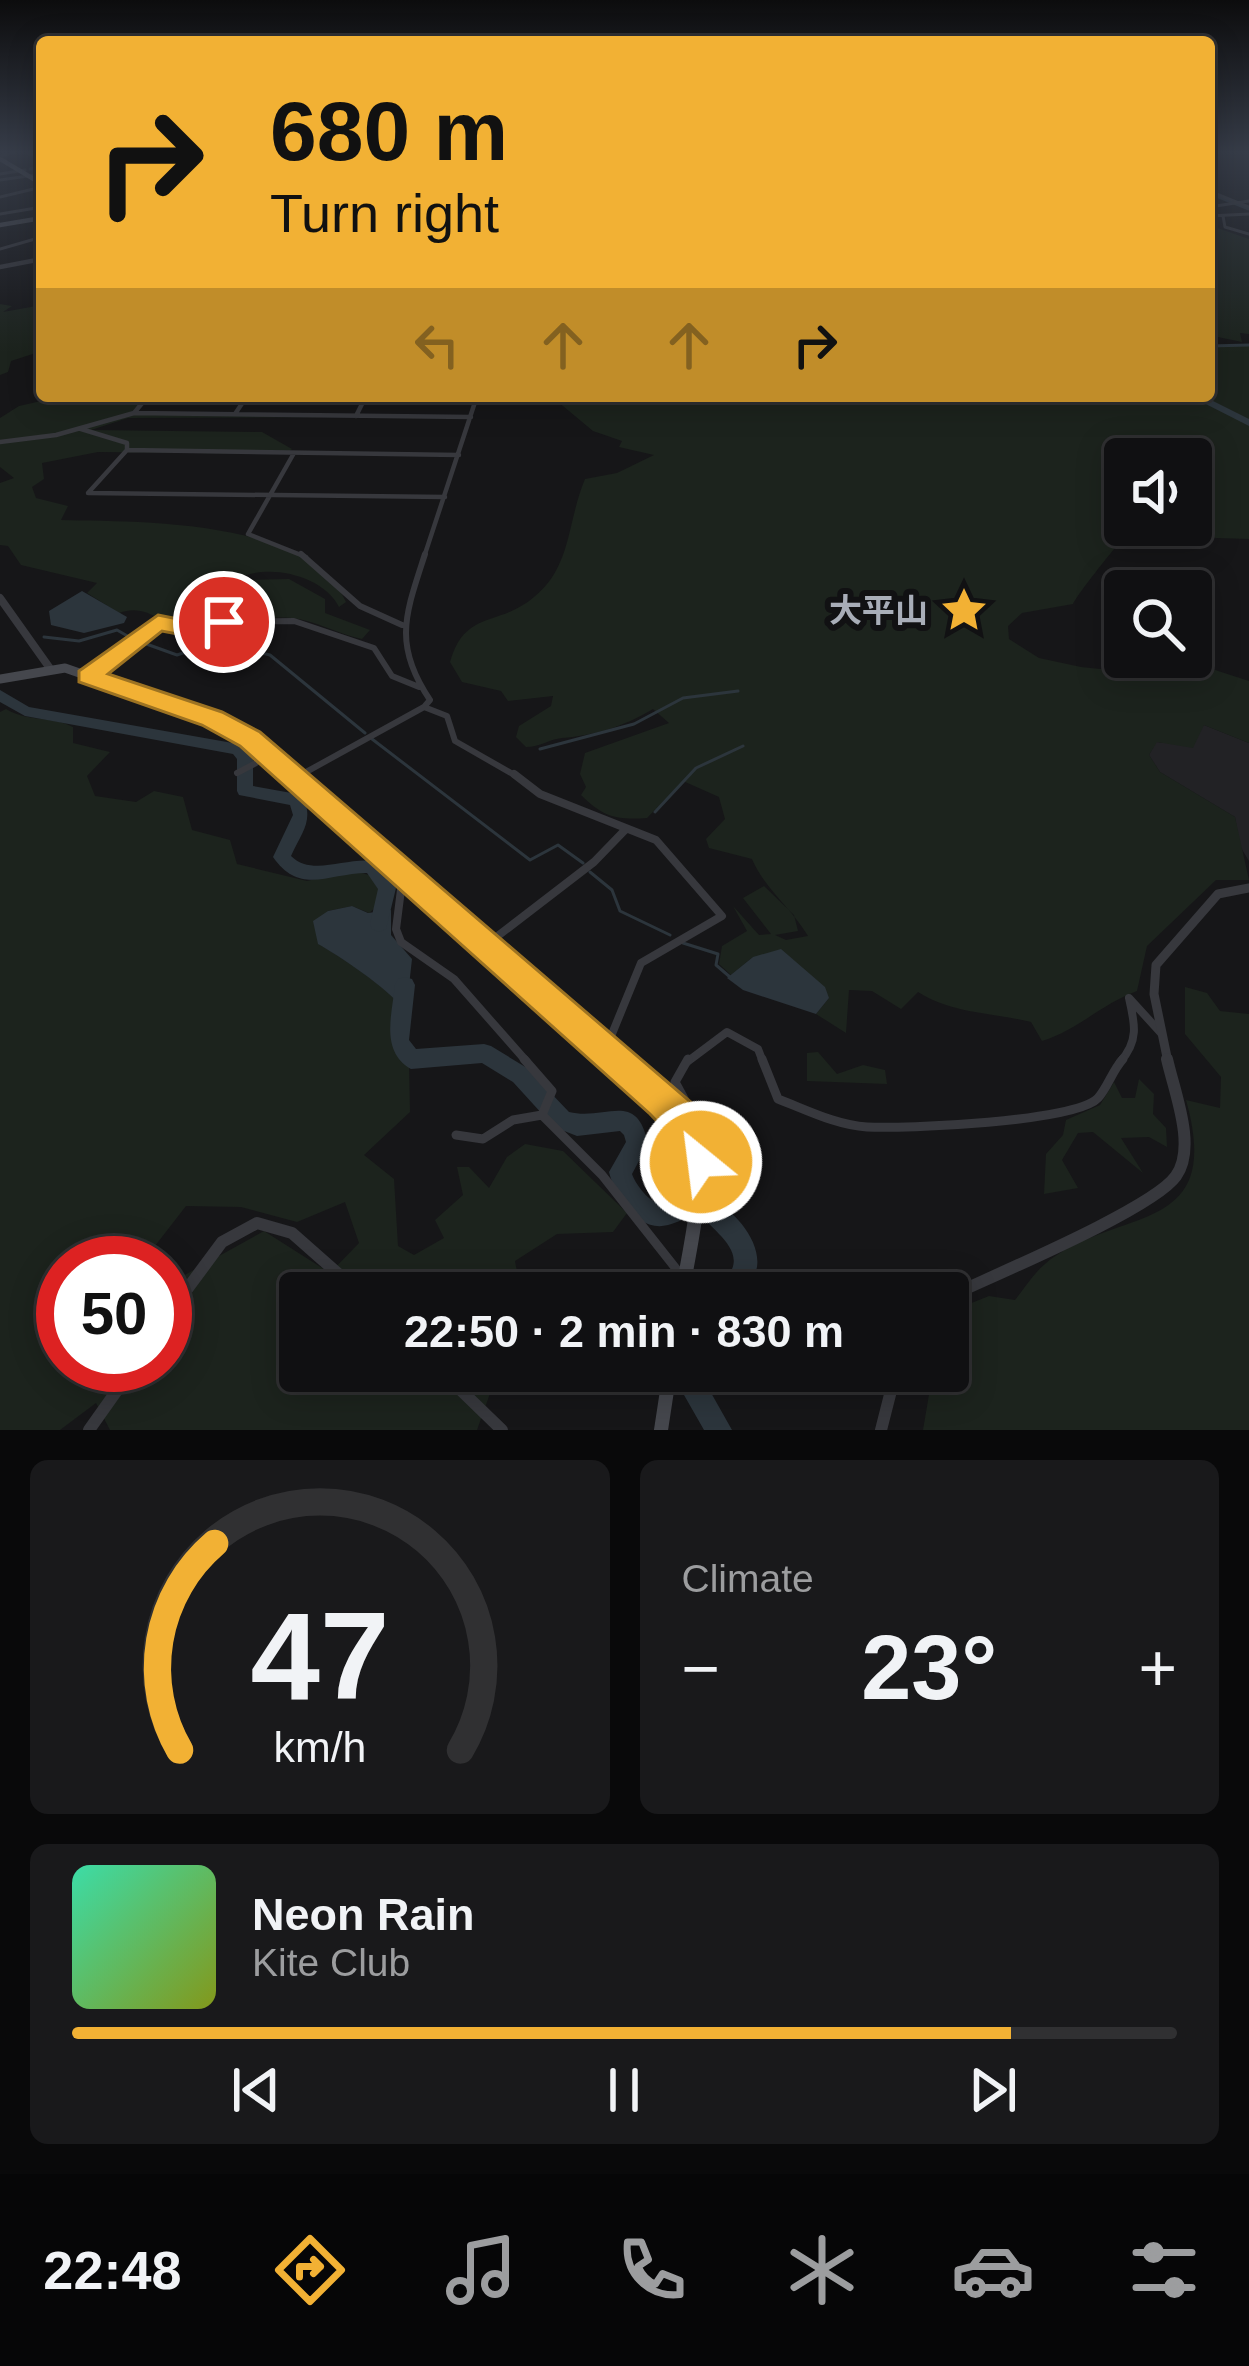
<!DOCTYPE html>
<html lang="en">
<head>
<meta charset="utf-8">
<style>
	body { margin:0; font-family:Helvetica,"Noto Sans JP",sans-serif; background:#19191b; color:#f1f3f6; height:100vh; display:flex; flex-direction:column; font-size:45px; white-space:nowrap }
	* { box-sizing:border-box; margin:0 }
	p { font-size:39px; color:#9c9d9f }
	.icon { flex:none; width:66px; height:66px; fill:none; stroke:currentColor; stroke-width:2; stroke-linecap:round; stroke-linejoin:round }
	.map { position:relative; height:1430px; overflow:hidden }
	.drawer { display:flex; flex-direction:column; gap:30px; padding:30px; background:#09090a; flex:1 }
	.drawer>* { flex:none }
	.top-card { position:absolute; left:36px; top:36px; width:1179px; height:366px; border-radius:12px; box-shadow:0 6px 30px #0003,0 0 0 3px #303032; background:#f2b134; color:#111; overflow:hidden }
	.controls { position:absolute; left:1104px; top:438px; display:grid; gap:24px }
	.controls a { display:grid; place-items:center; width:108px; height:108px; border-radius:12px; background:#101012; box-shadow:0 6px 30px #0003,0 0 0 3px #303032; font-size:60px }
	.speed { position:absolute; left:36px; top:1236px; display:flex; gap:24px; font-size:60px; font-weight:700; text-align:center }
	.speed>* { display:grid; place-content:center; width:156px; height:156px; border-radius:50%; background:#101012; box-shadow:0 6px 30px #0003,0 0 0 3px #303032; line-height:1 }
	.speed .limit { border:18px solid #d22; background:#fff; color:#111 }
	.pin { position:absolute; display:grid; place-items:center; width:102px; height:102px; color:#fff; margin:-51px; border:6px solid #fff; border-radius:50%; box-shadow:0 3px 12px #0007 }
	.me { position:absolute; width:132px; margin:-66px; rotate:331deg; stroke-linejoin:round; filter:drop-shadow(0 0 9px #0008) }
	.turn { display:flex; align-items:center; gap:42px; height:252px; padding:0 36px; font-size:54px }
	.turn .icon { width:156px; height:156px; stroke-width:2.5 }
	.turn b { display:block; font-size:84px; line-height:102px }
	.lanes { display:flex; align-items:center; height:114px; padding:0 36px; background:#0003; justify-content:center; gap:60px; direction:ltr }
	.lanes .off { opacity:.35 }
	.big { font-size:90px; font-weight:700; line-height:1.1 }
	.drawer .widget { flex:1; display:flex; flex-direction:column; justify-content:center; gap:18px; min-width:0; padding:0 42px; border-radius:18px; background:#19191b }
	.drawer .dial { align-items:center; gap:0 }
	.dial svg { height:312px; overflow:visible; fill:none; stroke:#303032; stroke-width:7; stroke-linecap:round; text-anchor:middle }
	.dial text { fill:#f1f3f6; stroke:none }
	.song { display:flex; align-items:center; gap:36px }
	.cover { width:144px; height:144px; border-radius:18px; background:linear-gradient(135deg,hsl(160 70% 55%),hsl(70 70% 35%)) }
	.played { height:12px; border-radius:6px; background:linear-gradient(90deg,#f2b134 85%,#303032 85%) }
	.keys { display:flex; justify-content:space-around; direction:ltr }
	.heat { display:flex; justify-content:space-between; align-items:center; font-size:66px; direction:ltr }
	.drawer .tiles { flex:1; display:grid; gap:30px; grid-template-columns:1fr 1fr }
	.widget:last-child { grid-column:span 2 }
	.trip { position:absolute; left:279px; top:1272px; width:690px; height:120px; border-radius:12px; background:#101012; box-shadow:0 6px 30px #0003,0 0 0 3px #303032; font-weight:700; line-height:120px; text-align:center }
	.tab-bar { display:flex; height:192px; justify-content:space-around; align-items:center; background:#060607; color:#9c9d9f }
	.tab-bar .icon { width:84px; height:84px }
	.tab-bar .selected { color:#f2b134 }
	.tab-bar b { font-size:54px; color:#f1f3f6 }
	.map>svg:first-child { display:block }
	.built { fill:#222225 }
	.green { fill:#1c231d; fill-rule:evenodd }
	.water { fill:#2c353c }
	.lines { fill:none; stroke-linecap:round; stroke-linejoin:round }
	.stream { stroke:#2c353c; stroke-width:3 }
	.river { fill:#2c353c; fill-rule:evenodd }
	.minor-far4 { stroke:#37383d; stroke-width:3 }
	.minor-far3 { stroke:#37383d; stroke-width:4.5 }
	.minor-far2 { stroke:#37383d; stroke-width:6 }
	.minor-far1 { stroke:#37383d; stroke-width:8 }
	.minor { stroke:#37383d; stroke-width:9 }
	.tertiary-far4 { stroke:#37383d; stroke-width:3 }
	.tertiary-far3 { stroke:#37383d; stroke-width:4.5 }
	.tertiary-far2 { stroke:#37383d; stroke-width:8 }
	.tertiary-far1 { stroke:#37383d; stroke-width:9 }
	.tertiary { stroke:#37383d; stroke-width:12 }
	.secondary-far3 { stroke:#45474d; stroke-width:4.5 }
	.secondary-far2 { stroke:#45474d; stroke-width:9 }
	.secondary-far1 { stroke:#45474d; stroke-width:10 }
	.secondary { stroke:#45474d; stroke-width:14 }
	.trunk { stroke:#5b5e65; stroke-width:4.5 }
	.route { fill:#f2b134; stroke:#9d7322; stroke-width:3 }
	.labels { text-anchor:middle; stroke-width:12; stroke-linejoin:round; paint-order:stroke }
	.poi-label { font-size:33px; font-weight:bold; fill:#a8adb8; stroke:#111113; text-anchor:end }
</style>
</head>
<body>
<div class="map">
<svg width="1249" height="1430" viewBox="0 0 1249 1430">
	<rect width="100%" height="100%" fill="#161618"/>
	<path class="built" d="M1204,725L1249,743V861L1240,846L1235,817L1160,772L1149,755L1156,742L1177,744Z"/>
	<path class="green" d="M1209,225L1249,239V334L1240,333L1242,342L1213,336L1209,343V245L1214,242Z
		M0,304L12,306L3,312L42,305V351L11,361L8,372L0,375Z
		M1249,345V539L1216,538L1174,525H1191V459H1125V525H1151C1149,525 1132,530 1131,531C1123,536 1077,595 1073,604L1022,613L1008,626L1009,639L1039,658L1081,667L1110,670L1139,657H1175L1249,681V743L1204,725L1193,748L1157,742L1149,755L1160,772L1235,817L1249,880H1216L1147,946L1137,991C1101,1004 1078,1030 1042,1041L1031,1022C990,1012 953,1014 918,992L901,1009L872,991L849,990L846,1033L816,1014L829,998L753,957L731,975L719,964L722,946L747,931L733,906L759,935L771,934L743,898L764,886L794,915L798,931L775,935L786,940L808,936C791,907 764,888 752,859L709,848L706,839L725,819L719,797L683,781L647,818C616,820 603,817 581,795L586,787L580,774L585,753L669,723L653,709C623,727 596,735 562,738C550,739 540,747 526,747L516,737L519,726L551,706L553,696L508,701L501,691L462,682L450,662C465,609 499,627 534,597C572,567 567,521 585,479L617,473L654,455L619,447L622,441L593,431L551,396H1209V347Z
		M63,396H146L137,414L388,417L128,418L91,430L262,432L292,449L286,454L98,452L42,463L44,479L32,487L36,498L68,506L61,520C138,522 309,518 346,602L339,607C323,574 264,562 235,580L289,579L325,599V613L370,630L362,639C338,634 315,620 291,618C256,615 221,627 188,627C161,627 148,602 119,613L87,593L97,583L21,565L8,546L0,545V483L14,478L0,467V418L19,406Z
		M6,709C27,722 52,716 73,727V743L110,752L87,776L95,796L136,802L154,791L183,797L192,830L230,840L237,864L307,881L351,870L376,877C380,891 382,904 369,913L352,906L328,911L319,944C338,955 391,990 401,1007L395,1045L409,1064L410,1112L364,1155L394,1179L398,1246L414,1255L444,1238L435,1220L463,1195L457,1167H469L489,1188L507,1157L525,1144L563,1151L627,1213L613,1232L557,1234L515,1261L521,1293H300V1371H498L477,1430H110L96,1403L60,1430H0V712ZM345,1202L359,1243L330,1273L264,1231L183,1276L165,1266V1365H63V1263H160L148,1255L186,1206L241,1207L297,1222Z
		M1185,987L1207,993L1220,1011L1249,1014V1430H923L933,1371H948L949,1312L989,1296L1015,1300C1024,1289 1033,1274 1045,1264C1117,1205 1225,1239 1186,1100L1220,1108L1221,1077L1185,1034Z
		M818,1052L837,1074L863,1065L885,1070L887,1084L807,1081V1053Z
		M1139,1079L1154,1094L1153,1114L1166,1128L1167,1147L1149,1137L1121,1138L1143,1173L1093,1132L1078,1133L1062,1160L1078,1188L1044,1194L1046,1154L1063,1135L1066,1120L1100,1105L1114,1082L1122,1098H1135Z"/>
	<path class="water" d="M82,591L127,617L124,623L84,633L51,625L49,611Z
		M352,906L368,913L391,910V935L412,959L407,1004L401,1007C390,990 338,955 318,944L313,921L328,911Z
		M781,949L825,987L829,998L816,1014L743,990L727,978L753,957Z"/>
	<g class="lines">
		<path class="stream" d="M30,169L42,167
			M1209,193L1249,209
			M1209,346L1249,345
			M99,396L119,399
			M44,637L79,641L117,630L131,638
			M138,641L177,655L216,642L270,655L365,733
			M372,739L530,860L558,845L583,863
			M540,749L634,724L683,698L738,691
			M655,812L696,768L743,746
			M590,872L612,890L620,911L670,935
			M683,943L718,954L716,965L730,977"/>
		<path class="river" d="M1190,396H1203L1249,419V426Z
			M0,690L29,707L244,745L253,758V786L297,794L303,796C314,821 302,832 291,856C313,878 349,855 378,862L396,888L386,929L379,932L372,929L370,924L378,889L367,873C329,873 300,896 273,857L293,815L290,805L239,795L237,791V759L233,754L25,716L0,702Z
			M405,977L412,979L415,985L409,1040L416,1049L484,1044L491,1046L527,1068L569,1112C606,1121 637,1089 648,1144L632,1174C635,1183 647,1200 658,1203C667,1205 679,1197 687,1193L695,1197L699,1205L695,1213C687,1217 677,1223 668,1225C638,1233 615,1197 609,1172L626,1142L624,1135L620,1131L577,1136L554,1127L513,1082L482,1063L411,1069C380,1051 392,1015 395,985L398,979Z
			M710,1198C733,1209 761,1240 757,1267C755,1277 750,1285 744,1293H713C717,1283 727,1279 732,1269C742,1246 707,1227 698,1210L702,1202Z
			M681,1371H707L710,1391L732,1430H704L684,1395Z"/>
		<path class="minor-far4" d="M27,153L42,158
			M0,174L25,170
			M1209,191L1249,207
			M1209,216L1249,214
			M1223,216L1225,227L1249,234
			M0,249L42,237"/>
		<path class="minor-far3" d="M134,413L148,396
			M235,414L247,396
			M356,416L366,396
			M81,429L127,443V450
			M0,442L56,435L134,413L471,417
			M294,453L248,534L306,557
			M445,497L88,493L127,450L459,455
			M424,557L477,396"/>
		<path class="minor-far2" d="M301,554L360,606L402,625
			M89,676L157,623L193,629L224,622L294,621L374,648L392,676L419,687
			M424,707L430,700C392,644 406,613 425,554
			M237,773L256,763L259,748
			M297,777L424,707L447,716L455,741L518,777"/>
		<path class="minor-far1" d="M514,774L540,794L656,840L722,916L641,963L605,1051
			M296,777L302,774
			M403,874L396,929L401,942L454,979L527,1062
			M486,945L594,862L625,830
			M687,1062L727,1032L758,1049L763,1062
			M1120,1062C1139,1041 1135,1024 1129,998L1161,1033"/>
		<path class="minor" d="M688,1059L675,1082L695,1119L696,1141
			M762,1059L778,1099C807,1110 836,1125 867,1127C904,1129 1076,1122 1098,1098C1108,1087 1112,1071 1123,1059
			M542,1115L602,1175L681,1275
			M456,1135L483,1139L513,1120L542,1115L552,1091L524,1059"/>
		<path class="tertiary-far4" d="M0,156L12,153
			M0,180L42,174
			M0,197L42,187
			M1209,207L1249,201
			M0,214L42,207"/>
		<path class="tertiary-far3" d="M0,267L42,259"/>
		<path class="tertiary-far2" d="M0,598L49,667"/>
		<path class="tertiary-far1" d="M1168,1062L1154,994L1156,965L1218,894L1249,888"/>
		<path class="tertiary" d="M948,1297C992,1276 1153,1209 1176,1176C1197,1147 1174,1091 1167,1059
			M165,1319L222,1242L257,1223L292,1233L360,1293
			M441,1371L502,1430
			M89,1430L135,1365
			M881,1430L896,1371"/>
		<path class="secondary-far3" d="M0,225L42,218"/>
		<path class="secondary-far2" d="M0,679L65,668L212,719L250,739L293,777"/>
		<path class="secondary-far1" d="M290,774L619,1062"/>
		<path class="secondary" d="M616,1059C716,1147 705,1168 682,1293
			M661,1430L670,1371"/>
		<path class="trunk" d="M0,159L42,184"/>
	</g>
	<linearGradient id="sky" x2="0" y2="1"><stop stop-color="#0c0c0d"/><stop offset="0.43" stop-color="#363c48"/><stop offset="1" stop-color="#363c48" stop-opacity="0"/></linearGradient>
	<rect width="1249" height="353" fill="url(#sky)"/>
	<path class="route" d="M158,615L193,622L224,615L236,622L193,637L162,631L108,674L222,712L260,732L700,1110L721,1162L715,1176L701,1182L686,1176L671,1136L650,1114L240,746L202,725L79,682V671Z"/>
	<defs>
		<symbol id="sight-bare" viewBox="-9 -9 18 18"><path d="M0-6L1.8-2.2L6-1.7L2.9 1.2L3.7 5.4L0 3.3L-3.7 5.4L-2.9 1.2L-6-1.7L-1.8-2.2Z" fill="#f2b134" stroke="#111113" stroke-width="2.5" paint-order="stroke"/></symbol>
	</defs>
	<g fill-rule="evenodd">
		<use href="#sight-bare" x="931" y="577" width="66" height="66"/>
	</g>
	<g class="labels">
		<g class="poi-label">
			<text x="928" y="622">大平山</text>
		</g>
	</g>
</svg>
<div class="controls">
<a><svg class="icon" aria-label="sound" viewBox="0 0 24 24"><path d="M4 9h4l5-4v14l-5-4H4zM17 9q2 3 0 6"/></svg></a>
<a><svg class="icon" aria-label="search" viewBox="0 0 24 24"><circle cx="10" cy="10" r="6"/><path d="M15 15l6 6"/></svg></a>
</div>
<div class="speed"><div class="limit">50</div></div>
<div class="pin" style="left:224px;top:622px;background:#d93025"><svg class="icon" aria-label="arrive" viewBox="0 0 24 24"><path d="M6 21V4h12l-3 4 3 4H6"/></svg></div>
<svg class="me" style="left:701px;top:1162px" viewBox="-20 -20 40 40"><circle r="17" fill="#f2b134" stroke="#fff" stroke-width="3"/><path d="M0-11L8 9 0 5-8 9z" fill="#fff"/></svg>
<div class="trip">22:50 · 2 min · 830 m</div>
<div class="top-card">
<div class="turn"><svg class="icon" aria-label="right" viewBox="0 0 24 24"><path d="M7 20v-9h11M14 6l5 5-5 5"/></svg><div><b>680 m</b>Turn right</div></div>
<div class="lanes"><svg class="icon off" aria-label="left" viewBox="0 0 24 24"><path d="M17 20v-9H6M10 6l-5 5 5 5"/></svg><svg class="icon off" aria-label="ahead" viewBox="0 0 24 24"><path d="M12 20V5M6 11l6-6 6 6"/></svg><svg class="icon off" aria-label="ahead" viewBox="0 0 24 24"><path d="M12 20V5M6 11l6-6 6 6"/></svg><svg class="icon" aria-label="right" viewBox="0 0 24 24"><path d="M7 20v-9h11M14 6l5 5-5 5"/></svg></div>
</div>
</div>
<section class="drawer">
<div class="tiles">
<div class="widget dial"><svg viewBox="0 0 100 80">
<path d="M14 69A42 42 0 1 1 86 69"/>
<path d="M14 69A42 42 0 0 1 23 16" stroke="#f2b134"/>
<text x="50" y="56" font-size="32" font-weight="700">47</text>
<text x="50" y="72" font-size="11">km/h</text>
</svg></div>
<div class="widget"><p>Climate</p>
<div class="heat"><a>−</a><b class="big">23°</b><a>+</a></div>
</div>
<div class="widget">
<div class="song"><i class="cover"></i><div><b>Neon Rain</b><p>Kite Club</p></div></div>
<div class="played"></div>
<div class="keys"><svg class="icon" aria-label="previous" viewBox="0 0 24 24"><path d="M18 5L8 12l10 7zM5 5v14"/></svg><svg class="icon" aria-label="pause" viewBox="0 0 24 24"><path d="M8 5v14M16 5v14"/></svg><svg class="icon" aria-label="next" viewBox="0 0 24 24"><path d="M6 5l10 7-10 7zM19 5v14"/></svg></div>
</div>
</div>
</section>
<nav class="tab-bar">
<b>22:48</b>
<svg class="icon selected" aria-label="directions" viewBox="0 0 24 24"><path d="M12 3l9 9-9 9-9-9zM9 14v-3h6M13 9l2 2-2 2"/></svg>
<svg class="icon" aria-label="music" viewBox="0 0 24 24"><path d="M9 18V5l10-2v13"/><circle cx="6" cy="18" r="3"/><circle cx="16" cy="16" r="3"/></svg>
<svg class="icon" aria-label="phone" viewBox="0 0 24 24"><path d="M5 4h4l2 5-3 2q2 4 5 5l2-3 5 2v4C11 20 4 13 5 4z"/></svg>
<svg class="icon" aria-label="climate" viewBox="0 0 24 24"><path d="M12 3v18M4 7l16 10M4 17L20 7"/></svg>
<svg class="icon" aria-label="car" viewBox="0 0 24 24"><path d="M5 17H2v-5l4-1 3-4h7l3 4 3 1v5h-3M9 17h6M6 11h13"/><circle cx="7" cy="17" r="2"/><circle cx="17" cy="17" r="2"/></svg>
<svg class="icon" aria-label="filters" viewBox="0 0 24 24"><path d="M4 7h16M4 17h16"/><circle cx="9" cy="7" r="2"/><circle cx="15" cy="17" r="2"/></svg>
</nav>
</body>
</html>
